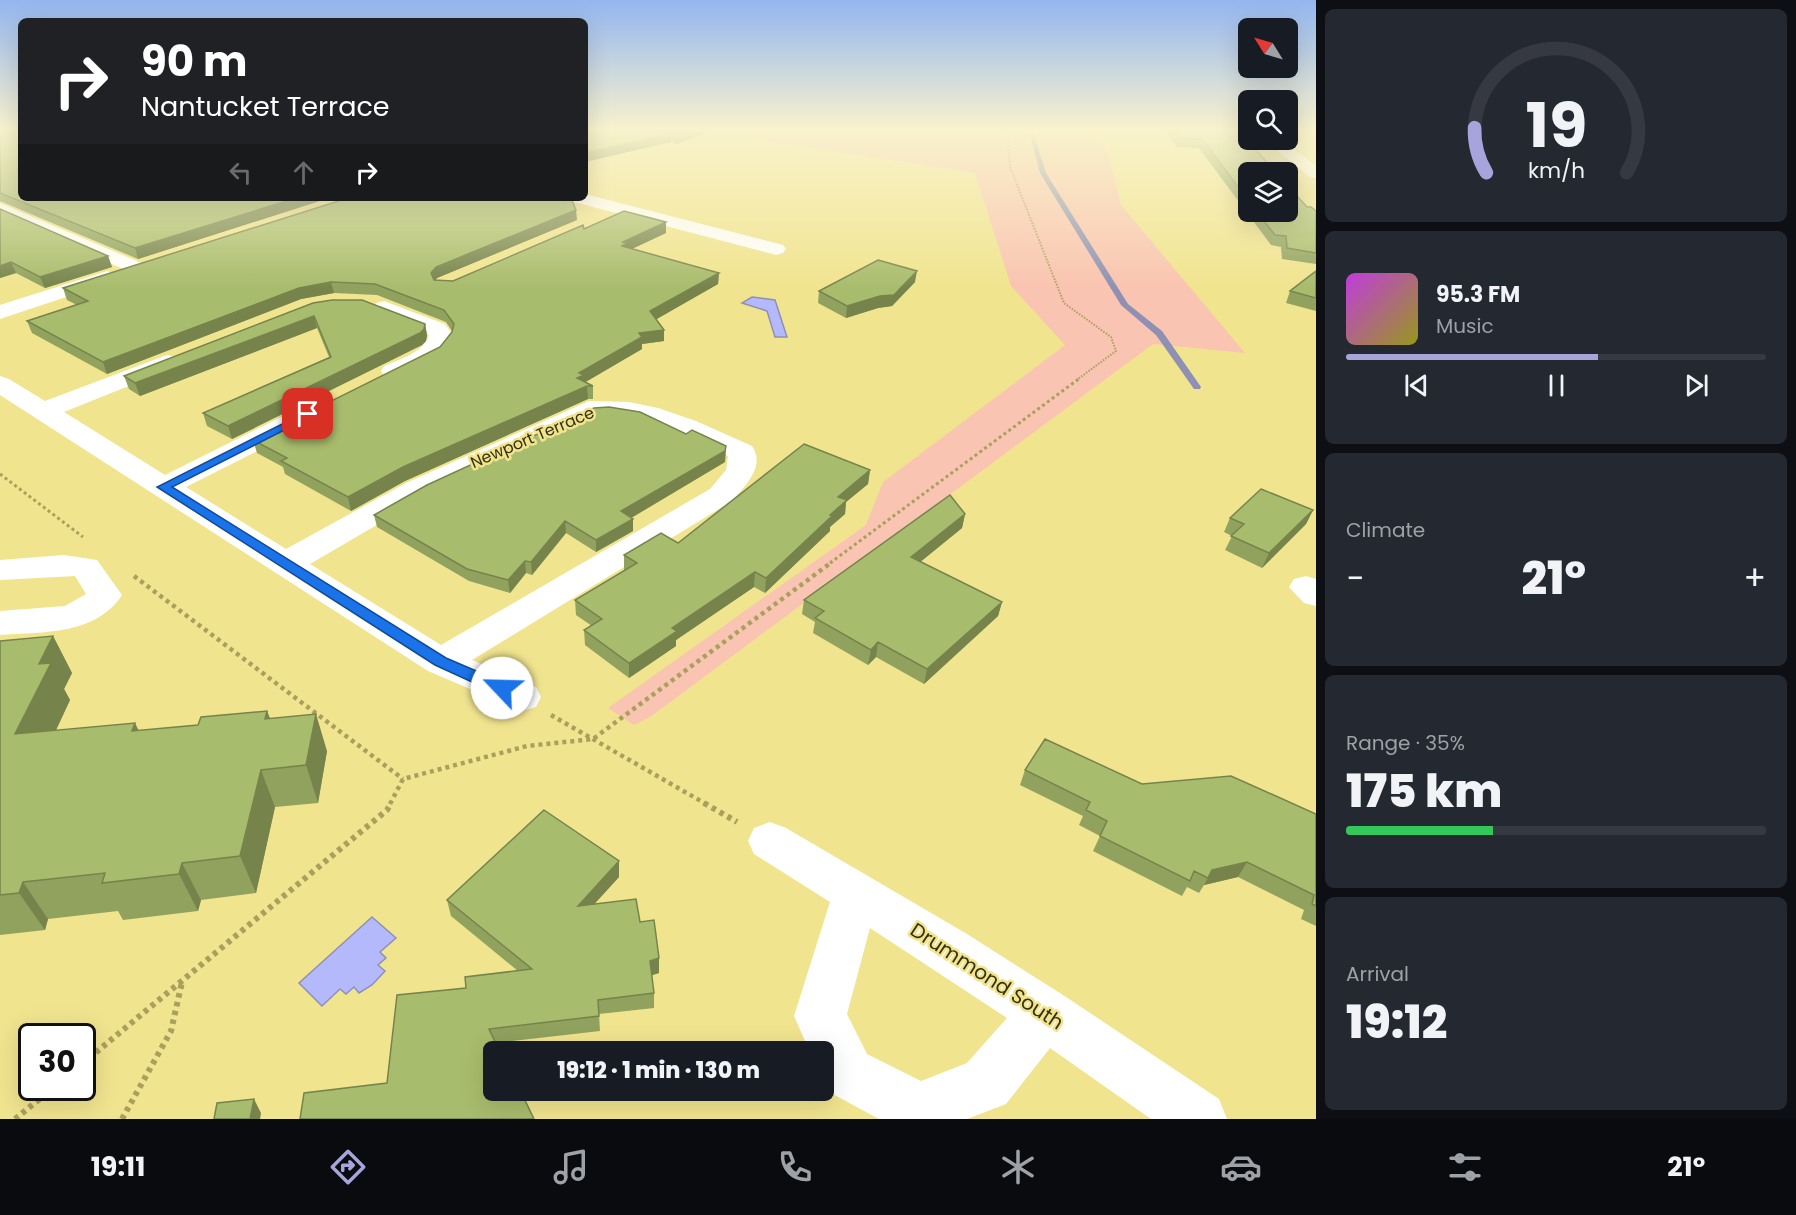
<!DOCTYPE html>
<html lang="en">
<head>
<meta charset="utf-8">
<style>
	body { margin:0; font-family:Poppins,sans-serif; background:#242831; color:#f1f3f6; height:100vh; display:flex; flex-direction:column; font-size:22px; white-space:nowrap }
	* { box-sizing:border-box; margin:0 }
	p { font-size:20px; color:#9ea1a6 }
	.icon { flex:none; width:33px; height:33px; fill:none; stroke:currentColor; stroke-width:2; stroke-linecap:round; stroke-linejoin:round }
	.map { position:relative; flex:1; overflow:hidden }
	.details { display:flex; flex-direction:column; gap:9px; padding:9px; background:#0d0f14; width:480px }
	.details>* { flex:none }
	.top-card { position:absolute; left:18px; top:18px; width:570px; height:183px; border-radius:9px; box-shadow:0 6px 24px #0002; background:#202124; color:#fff; overflow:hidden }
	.needle { width:39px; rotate:307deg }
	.tools { position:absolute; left:1238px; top:18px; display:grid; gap:12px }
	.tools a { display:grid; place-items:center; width:60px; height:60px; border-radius:9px; background:#171b24; box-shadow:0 6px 24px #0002; font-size:30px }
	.speed { position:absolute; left:18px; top:1023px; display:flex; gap:12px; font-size:30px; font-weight:700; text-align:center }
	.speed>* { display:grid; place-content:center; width:78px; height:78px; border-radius:50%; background:#171b24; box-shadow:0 6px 24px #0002; line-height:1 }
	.speed .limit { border:3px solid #111; border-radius:9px; background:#fff; color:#111 }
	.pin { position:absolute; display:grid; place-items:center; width:51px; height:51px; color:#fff; margin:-26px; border-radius:12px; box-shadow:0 3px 9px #0006 }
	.me { position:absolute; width:66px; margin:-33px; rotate:294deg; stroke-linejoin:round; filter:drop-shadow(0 0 4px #0008) }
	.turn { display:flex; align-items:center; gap:21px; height:126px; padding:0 24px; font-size:27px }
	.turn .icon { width:78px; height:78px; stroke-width:2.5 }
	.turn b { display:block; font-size:42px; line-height:51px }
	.lanes { display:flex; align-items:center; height:57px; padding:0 24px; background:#0003; justify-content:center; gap:30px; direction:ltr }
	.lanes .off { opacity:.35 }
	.big { font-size:45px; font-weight:800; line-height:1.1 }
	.details .tile { flex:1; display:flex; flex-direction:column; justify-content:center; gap:9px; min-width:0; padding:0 21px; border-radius:9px; background:#242831 }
	.details .dial { align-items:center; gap:0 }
	.dial svg { height:156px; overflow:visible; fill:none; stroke:#363941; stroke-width:7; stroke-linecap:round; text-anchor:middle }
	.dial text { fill:#f1f3f6; stroke:none }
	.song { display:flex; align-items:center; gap:18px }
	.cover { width:72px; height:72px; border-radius:9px; background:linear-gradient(135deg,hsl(290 70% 55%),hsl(60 70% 35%)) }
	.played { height:6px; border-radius:3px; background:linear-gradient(90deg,#a7a4db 60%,#363941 60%) }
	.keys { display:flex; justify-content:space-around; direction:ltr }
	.heat { display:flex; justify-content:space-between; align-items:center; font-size:33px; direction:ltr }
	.charge { height:9px; border-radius:4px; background:linear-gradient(90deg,#34c759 35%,#363941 0) }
	.trip { position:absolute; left:483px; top:1041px; width:351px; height:60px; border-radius:9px; background:#171b24; box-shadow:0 6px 24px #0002; font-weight:800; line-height:60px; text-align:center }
	.menu { display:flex; height:96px; justify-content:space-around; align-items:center; background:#090b0e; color:#9ea1a6 }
	.menu .icon { width:42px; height:42px }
	.menu .active { color:#a7a4db }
	.menu b { font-size:27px; color:#f1f3f6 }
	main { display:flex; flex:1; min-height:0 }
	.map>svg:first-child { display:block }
	.green { fill:#f9c4b1 }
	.water { fill:#b4b9fc; stroke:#8e90b4; stroke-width:1.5 }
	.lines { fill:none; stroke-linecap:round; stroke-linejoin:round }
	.stream { fill:#8e90b4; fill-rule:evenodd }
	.path-far3 { stroke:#aaa05e; stroke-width:2; stroke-dasharray:1.5 1.5; stroke-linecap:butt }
	.path-far2 { stroke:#aaa05e; stroke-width:3; stroke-dasharray:3 3; stroke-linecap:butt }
	.path-far1 { stroke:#aaa05e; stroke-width:4.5; stroke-dasharray:4 4; stroke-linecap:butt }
	.path { stroke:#aaa05e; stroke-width:6; stroke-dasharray:4.5 4.5; stroke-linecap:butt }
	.minor { fill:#fff; fill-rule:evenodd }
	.wall { fill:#90a25e }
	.shaded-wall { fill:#76844c }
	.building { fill:#a8bc6d; stroke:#76844c; stroke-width:1.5 }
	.route { fill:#1a73e8; stroke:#114b97; stroke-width:1.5 }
	.labels { text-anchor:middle; stroke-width:5; stroke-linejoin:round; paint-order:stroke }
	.street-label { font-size:16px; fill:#36310d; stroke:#f1e48f }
	.near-street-label { font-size:20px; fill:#36310d; stroke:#f1e48f }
</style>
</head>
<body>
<main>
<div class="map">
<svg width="1316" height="1119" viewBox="0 0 1316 1119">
	<rect width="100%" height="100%" fill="#f1e48f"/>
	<path class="green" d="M772,131H1090L1108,152L1121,205L1245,353L1153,344L650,717L634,725L608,708L866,525L883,482L1065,345L1011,286L975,173L743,137Z"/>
	<path class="water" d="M752,297L775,300L787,337H775L767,311L742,303Z
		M372,917L396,938L380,952L386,958L378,965L385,971L372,985L359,993L354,987L346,994L340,989L322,1006L299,983Z"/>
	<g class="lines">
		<path class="stream" d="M1029,131H1033L1046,173L1128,304L1162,331L1201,387L1200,389H1194L1156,335L1121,305L1040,173Z"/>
		<path class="path-far3" d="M1007,131L1010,167L1064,303L1111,337L1116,351L1078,379"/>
		<path class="path-far2" d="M0,474L83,537
			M830,563L1080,378"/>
		<path class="path-far1" d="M134,576L403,779
			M551,715L706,804
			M390,804L403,779L527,746L593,739L832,562"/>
		<path class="path" d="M704,803L737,822
			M82,1064L387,810L391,803
			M15,1119L53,1088
			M122,1119L171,1031L182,982"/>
		<path class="minor" d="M1264,140H1280L1316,165V178L1310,177Z
			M585,194L783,245L786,249L783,253L776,255L574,202L571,198H585Z
			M0,203L144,264L147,268L144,272L137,274L130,272L0,215Z
			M107,271L114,273L117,277L114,281L0,319V305Z
			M384,301L445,324L453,335C446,359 409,383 384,376L381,371L384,366C400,359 423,353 429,335L376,313L373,308L376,303Z
			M167,355L176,357L179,362L176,367L64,412L165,475L283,416L293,414L303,416L307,422L303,428L186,487L286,549L406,483L589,401L629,402L658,408L696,421L752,446C766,466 745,486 732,501L472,660L536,687L541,697L536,707L522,711L428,671L0,395V376L9,379L45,401ZM609,416C653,419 689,437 728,456L726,470L710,489L441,645L310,564L428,495L594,417Z
			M64,555L97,560L122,595C96,635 43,632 0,635V611L65,606L86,594L75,576L0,580V560Z
			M1306,576L1316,579V606L1304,603L1289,587L1294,579Z
			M770,822L786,828L967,934L1063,995L1219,1099L1227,1119H1151L1050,1048L1006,1104L967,1119H879L829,1092L824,1081V1052H810L794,1016L830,902L754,854L748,841L754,828ZM870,928L1007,1018L967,1063L921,1081L867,1054L847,1014Z"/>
	</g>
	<path class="wall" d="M0,131L21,198H329L138,259L0,201Z
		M585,131H712L676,144L671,142Z
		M1165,131H1238L1248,172V212H1287L1307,207L1316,211V264L1282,259L1281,247L1271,245L1199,148L1177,147Z
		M0,209L108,256L112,267L45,288L16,273L0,278Z
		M577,220L437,278L436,280L453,281L584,229L666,222V233L632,249L719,273L718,284L656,319L664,341L642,344V349L585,382L593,386V399H588L405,481L351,511L285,474L283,467L257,453L253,440L440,347L452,332V331L446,322L377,295L334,293L301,299L107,374L32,333L27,321L77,305L67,300L63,288Z
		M1316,271V311L1286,303L1290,291Z
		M915,282L892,306L878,308L846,318L818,303L819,291Z
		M313,303L425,324L427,335L426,341L422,345L232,439L207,426L203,413L329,357L317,328L140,396L129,389L124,376Z
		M686,434L726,446L725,462L631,518L633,519V531L596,552L566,533L532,575L526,573L510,593L469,581L377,527L374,515Z
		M870,470L868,484L846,502L845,514L830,527V531L765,593L754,587L676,640V646L629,678L585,645L584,630L592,626L576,615L575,600L625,570H624V555L678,543Z
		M1313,510L1306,524L1262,568L1225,550L1232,536L1224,532L1230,518Z
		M965,514L962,528L920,562L1002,602L998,616L924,684L876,657L868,665L813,633L815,622L802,614L804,600Z
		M53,636L72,673L64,689L70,700L56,730L139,731L198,725L267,711L270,718L327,751L318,803L275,807L256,893L201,900L198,911L123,920L118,911L48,919L45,930L0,935V641Z
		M1025,770L1142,784L1316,814V926L1301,919L1304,910L1238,877L1204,885L1199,893L1187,887L1182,896L1093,851L1100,836L1079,825L1083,816L1020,785Z
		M619,861V877L594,904L640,922L659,973L651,975L654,993V1008L599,1014L600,1031L496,1043L387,1083L466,988L518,971L451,916L447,900Z"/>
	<path class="shaded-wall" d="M689,131H712L676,144V135Z
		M671,134V142L585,162V153Z
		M296,198H329L138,259L135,248Z
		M576,210L577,220L437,278L433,284L431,273L436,267Z
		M666,222V233L627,251L622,257L623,242Z
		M108,256L112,267L45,288L40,277Z
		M11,262L16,273L0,278V266Z
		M917,271L915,282L892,306L878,308L846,318L847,306Z
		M719,273L718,284L650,323V311Z
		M331,282L334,293L301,299L107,374L103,362L299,288Z
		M314,316L317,328L140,396L135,383Z
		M425,324L427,335L426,341L422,345L232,439L228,426Z
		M664,330V341L642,344V349L584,383L587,386L588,399L405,481L351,511L348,497L403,467L577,378L579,373L639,333Z
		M726,446L725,462L621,524V511Z
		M870,470L868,484L846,502L845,514L830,527V531L765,593L766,578L830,515L838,497Z
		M1313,510L1306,524L1262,568L1269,553Z
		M965,514L962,528L908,572L911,557Z
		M633,519V531L596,552V540Z
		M565,521L566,533L532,575L531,562Z
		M525,561L526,573L510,593L508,580Z
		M755,572L754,587L676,640V646L629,678V663L672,628Z
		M1002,602L998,616L924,684L927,669Z
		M53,636L72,673L64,689L70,700L37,771L15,734L39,664Z
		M878,642L876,657L868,665L871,650Z
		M267,711L280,748L265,719Z
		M316,714L327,751L318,803L306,765Z
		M135,723L153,760L132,731Z
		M261,770L275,807L256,893L240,856Z
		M619,861V877L579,921L578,906Z
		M1247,862L1238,877L1204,885L1212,870Z
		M182,863L201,900L198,911L179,874Z
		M23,882L48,919L45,930L19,893Z
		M659,958V973L650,976V961Z
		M254,1099L261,1113L260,1119H250Z"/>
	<path class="building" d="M0,131H21V198H296L135,248L0,193Z
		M585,131H689L676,135L671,134L585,153Z
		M1174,131H1238L1276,172H1248V200L1202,139L1179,138Z
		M1287,185L1307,207H1311L1316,211V253L1287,248L1286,236L1275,235L1257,212H1287Z
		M348,198H571L576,210L436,267L431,273L434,280L453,281L583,225L584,229L624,211L666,222L623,242L627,243L622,246L719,273L650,311L664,330L639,333L642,337L579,373L584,375L577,378L593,386H587L403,467L348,497L281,461L287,458L253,440L440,347L452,332L454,324L444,310L375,284L331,282L299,288L103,362L27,321L88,301L63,288Z
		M0,209L108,256L40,277L11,262L0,266Z
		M878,260L917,271L894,295L880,296L847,306L819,291Z
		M1316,271V298L1290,291Z
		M332,300H362L425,324L424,329L420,333L228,426L203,413L331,357L314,316L135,383L124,376L313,303Z
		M609,407L640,412L686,434L692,430L726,446L725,451L621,511L633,519L596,540L565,521L531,562L525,561L508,580L467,569L374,515L427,485L594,408Z
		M804,444L870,470L838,497L847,500L830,515L832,516L766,578L755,572L672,628L677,631L629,663L584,630L602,619L575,600L637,563L624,555L661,533L678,543Z
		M1261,489L1313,510L1269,553L1231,536L1244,524L1230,518Z
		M950,495L965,514L911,557L1002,602L927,669L878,642L871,650L815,618L824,611L804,600Z
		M53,636L39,664L51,663L15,734L135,723L132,731L198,725L201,717L267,711L265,719L316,714L306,765L261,770L240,856L182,863L179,874L102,883L105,873L23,882L19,893L0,895V641Z
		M1045,739L1142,784L1231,776L1316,814V906L1312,904L1314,895L1247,862L1212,870L1208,878L1194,871L1190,881L1100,836L1107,821L1086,810L1090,802L1025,770Z
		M544,810L619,861L578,906L636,899L640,922L654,920L659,958L650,961L654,993L598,1000L599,1016L489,1029L500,1052H494V1090H520L534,1119H300L304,1093L387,1083L397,995L466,988L465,977L532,969L447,900Z
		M254,1099L250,1119H214L217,1103Z"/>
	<linearGradient id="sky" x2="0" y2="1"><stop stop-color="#93b6f0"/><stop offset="0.45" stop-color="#f9f3cd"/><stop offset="1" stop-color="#f9f3cd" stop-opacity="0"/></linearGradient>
	<rect width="1316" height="288" fill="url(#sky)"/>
	<path class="route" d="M308,411L312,412V416L172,487L446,658L507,684L510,688L507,693H496L435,665L157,487Z"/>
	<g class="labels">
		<g class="street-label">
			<text transform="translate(532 437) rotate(-23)" y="6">Newport Terrace</text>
		</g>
		<g class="near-street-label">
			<text transform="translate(987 976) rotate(33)" y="7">Drummond South</text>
		</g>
	</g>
</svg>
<div class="tools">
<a><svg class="needle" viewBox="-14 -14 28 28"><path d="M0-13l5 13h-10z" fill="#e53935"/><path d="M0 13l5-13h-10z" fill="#9ea1a6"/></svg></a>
<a><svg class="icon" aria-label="search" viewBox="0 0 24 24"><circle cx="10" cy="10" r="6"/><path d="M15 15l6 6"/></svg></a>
<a><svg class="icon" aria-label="layers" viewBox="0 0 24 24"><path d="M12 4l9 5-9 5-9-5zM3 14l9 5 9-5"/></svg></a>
</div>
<div class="speed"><div class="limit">30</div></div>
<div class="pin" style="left:308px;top:414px;background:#d93025"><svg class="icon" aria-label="arrive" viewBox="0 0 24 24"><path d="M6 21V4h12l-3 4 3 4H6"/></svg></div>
<svg class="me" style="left:502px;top:688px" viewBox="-20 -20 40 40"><circle r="19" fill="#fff"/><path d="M0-13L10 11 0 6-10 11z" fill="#1a73e8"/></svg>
<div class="trip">19:12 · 1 min · 130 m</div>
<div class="top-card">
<div class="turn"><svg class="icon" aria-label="right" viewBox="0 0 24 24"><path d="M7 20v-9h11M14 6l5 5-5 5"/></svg><div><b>90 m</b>Nantucket Terrace</div></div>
<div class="lanes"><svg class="icon off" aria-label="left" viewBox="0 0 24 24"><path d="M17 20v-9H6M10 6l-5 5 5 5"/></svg><svg class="icon off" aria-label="ahead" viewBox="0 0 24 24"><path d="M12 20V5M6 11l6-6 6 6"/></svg><svg class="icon" aria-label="right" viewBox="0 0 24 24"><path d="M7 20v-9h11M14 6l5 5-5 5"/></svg></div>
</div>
</div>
<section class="details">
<div class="tile dial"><svg viewBox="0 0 100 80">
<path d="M14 69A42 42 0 1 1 86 69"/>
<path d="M14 69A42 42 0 0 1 8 46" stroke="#a7a4db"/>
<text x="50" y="56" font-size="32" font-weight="700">19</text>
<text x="50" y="72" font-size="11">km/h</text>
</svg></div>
<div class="tile">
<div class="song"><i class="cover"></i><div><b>95.3 FM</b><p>Music</p></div></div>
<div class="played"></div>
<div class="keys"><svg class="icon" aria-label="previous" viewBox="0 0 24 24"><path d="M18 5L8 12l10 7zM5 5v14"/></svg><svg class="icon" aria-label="pause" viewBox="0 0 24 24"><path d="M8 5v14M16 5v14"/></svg><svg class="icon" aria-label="next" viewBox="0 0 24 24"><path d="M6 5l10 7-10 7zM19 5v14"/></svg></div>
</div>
<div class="tile"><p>Climate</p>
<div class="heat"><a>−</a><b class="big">21°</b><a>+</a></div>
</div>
<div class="tile"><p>Range · 35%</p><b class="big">175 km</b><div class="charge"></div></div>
<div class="tile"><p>Arrival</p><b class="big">19:12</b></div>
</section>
</main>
<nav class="menu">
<b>19:11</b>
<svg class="icon active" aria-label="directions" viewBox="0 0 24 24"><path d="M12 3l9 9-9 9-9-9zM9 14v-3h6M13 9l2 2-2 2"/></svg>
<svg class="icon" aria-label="music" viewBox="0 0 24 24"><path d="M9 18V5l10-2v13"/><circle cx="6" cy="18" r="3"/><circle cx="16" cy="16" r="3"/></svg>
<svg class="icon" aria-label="phone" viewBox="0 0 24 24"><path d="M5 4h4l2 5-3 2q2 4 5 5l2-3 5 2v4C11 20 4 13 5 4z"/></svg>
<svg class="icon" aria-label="climate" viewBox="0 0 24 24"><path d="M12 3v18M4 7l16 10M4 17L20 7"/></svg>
<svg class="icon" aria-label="car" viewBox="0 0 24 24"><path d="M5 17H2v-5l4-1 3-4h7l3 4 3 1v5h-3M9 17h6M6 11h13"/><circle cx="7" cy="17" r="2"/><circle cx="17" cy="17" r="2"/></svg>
<svg class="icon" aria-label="filters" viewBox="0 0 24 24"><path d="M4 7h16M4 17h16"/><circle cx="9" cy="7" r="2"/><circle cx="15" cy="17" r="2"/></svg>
<b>21°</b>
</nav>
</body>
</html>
